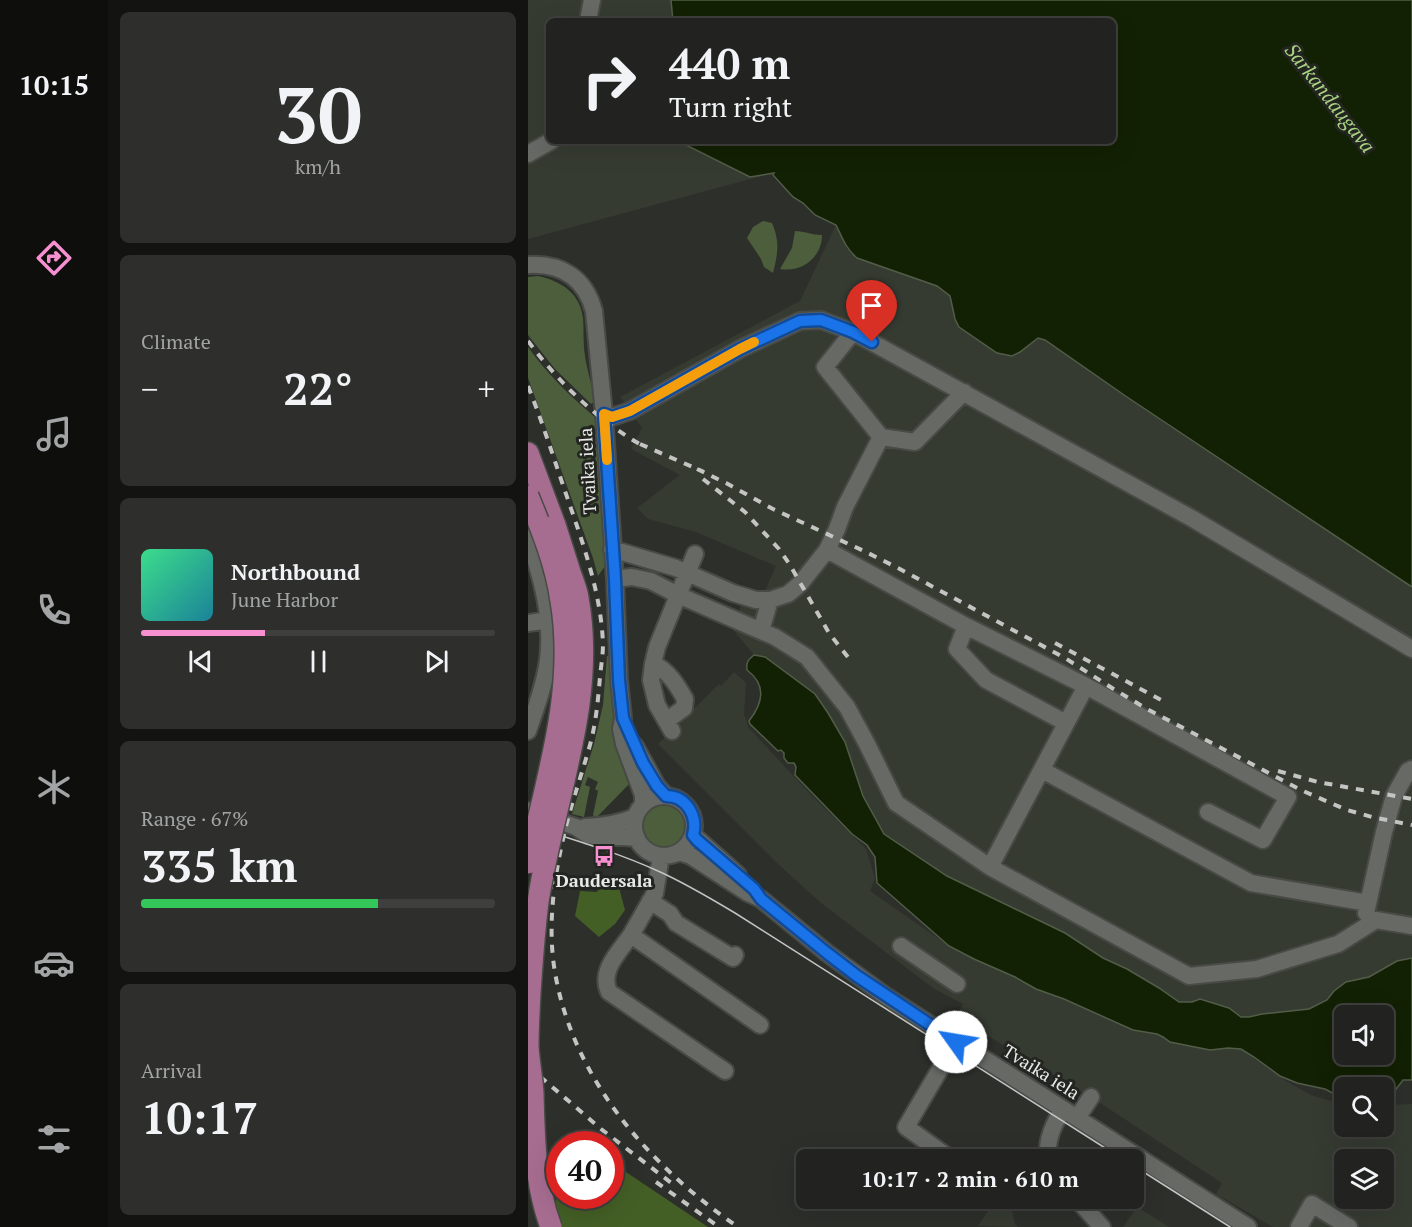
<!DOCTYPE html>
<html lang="en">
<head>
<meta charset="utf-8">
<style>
	body { margin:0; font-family:"PT Serif",serif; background:#2e2f2d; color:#f1f3f6; height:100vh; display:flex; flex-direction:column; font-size:22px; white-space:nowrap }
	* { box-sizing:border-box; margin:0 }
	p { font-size:20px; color:#a2a4a5 }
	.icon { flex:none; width:33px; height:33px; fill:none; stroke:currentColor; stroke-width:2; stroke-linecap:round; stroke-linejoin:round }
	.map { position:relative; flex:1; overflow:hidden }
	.drawer { display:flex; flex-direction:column; gap:12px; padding:12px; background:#131312; width:420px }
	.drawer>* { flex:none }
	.hud { position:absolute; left:18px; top:18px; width:570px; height:126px; border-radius:9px; box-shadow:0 6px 24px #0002,0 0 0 2px #3f403e; background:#222320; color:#f1f3f6; overflow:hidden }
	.tools { position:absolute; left:806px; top:1005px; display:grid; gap:12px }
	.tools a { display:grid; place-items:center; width:60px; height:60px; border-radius:9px; background:#222320; box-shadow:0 6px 24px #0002,0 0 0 2px #3f403e; font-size:30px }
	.speed { position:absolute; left:18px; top:1131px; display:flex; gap:12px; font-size:30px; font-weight:700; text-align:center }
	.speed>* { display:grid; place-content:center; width:78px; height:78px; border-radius:50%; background:#222320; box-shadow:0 6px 24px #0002,0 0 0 2px #3f403e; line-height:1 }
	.speed .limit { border:9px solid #d22; background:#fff; color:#111 }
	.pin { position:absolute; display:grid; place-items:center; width:51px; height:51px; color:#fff; margin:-62px -26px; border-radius:50% 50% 50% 0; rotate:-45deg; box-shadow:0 0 6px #0007 }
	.pin .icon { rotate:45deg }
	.me { position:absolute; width:66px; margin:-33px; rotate:302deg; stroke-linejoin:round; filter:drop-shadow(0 0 4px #0008) }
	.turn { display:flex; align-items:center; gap:21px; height:126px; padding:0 24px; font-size:27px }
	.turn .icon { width:78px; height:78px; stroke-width:2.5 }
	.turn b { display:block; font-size:42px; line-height:51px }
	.big { font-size:45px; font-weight:700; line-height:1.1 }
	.drawer .card { flex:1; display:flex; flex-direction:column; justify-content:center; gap:9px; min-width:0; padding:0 21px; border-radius:9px; background:#2e2f2d }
	.drawer .dial { align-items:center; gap:0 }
	.dial b { font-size:78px; line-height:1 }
	.song { display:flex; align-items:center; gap:18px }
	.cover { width:72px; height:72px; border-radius:9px; background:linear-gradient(135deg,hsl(150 70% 55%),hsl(190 70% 35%)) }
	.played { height:6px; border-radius:3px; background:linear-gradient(90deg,#f690d0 35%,#3f403e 35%) }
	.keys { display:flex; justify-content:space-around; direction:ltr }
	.heat { display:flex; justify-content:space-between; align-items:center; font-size:33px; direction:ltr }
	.charge { height:9px; border-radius:4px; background:linear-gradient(90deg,#34c759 67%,#3f403e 0) }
	.trip { position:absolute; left:268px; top:1149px; width:348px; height:60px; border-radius:9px; background:#222320; box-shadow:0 6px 24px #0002,0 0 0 2px #3f403e; font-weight:700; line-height:60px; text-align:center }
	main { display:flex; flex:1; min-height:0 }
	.dock { display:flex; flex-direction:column; width:108px; justify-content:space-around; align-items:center; background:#0e0e0d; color:#a2a4a5 }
	.dock .icon { width:42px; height:42px }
	.dock .selected { color:#f690d0 }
	.dock b { font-size:27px; color:#f1f3f6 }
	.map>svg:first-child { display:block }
	.built { fill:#363b32; fill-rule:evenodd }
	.green { fill:#4c5e3c }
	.forest { fill:#445f26 }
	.water { fill:#122003; stroke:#525d48; stroke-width:1.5; fill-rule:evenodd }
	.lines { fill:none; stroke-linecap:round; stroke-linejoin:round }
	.minor-casing { stroke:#484a46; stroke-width:20 }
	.major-casing { stroke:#484a46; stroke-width:24 }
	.minor { stroke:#676965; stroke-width:16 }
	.major { stroke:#a76d91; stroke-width:21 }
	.tram { stroke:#c4c5c3; stroke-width:1.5 }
	.rail { stroke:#c4c5c3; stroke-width:4; stroke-dasharray:8 8; stroke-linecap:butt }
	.major-bridge-casing { stroke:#484a46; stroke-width:24; stroke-linecap:butt }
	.major-bridge { stroke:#a76d91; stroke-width:21 }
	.route-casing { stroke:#114b97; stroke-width:15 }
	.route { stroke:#1a73e8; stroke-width:10 }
	.slow { stroke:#f59e0b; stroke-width:10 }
	.labels { text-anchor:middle; stroke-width:6; stroke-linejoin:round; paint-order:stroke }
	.street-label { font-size:18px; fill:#e9eae8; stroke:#232521 }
	.poi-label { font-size:18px; font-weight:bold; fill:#e9eae8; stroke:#232521 }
	.water-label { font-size:20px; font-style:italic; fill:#a8d27f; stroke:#232521 }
</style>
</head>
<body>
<main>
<nav class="dock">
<b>10:15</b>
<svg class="icon selected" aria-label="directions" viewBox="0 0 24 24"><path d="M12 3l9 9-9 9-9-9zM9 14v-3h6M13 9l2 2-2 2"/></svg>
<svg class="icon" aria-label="music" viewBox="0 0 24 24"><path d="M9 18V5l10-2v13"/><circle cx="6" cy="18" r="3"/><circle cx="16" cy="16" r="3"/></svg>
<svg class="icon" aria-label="phone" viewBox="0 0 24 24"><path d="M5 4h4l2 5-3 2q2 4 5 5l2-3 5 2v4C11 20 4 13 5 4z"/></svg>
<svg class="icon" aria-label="climate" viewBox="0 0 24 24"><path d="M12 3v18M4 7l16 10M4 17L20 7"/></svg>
<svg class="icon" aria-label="car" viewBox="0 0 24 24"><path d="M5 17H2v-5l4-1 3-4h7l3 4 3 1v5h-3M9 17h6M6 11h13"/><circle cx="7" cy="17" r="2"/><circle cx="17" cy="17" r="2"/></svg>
<svg class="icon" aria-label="filters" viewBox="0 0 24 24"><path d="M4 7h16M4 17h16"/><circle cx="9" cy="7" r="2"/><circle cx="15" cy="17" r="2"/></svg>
</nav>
<section class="drawer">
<div class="card dial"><b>30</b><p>km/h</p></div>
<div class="card"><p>Climate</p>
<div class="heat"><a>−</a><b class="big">22°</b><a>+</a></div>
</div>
<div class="card">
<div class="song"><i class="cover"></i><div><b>Northbound</b><p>June Harbor</p></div></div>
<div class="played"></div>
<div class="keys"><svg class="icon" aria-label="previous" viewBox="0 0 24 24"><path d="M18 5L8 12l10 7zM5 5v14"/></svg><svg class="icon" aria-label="pause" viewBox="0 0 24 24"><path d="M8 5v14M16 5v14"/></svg><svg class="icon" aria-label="next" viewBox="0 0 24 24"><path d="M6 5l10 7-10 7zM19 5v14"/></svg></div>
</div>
<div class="card"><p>Range · 67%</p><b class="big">335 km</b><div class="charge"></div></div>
<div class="card"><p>Arrival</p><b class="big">10:17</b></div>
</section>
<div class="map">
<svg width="884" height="1227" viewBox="0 0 884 1227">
	<rect width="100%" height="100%" fill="#2d2f2b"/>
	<path class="built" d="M0,0H143L145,21H21V141H158L159,145L222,177L244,173L0,239Z
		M308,225L318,247L322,253L329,258L409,286L422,296L427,319L506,340L510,338L517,340L599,397L884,587V958L869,961L841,977L818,982L806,991L799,1000L782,1009L734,1014L721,1017H713L701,1007L672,999L664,1002H651L631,988L599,969L575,958L537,933L419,876L356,834L335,796L317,742L300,713L287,695L237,657L226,655L206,631L217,590L236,593L248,566L168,532L120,519L109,508L152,475L103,449L114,428L92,397L272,301Z
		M206,672L218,683L216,714L221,728L284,796L338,849L347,878L342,891L421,946L446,959L487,977L508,989L536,999L605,1030L629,1034L635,1037L642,1042L682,1050L700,1048L713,1049L726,1057L758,1081L783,1095L816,1105V1126H855V1105L884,1104V1227H745L688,1194L694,1183L563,1097L428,1017L435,1004L405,988L293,903L250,864L130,744L191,684L193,686ZM816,1160H855V1198H816Z
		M482,1201L487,1224L490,1227L450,1226L462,1208Z
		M609,1207L641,1227H595Z"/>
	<path class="green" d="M235,221L244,223C252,242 250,253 245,273L236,267L233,259L219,238L225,227Z
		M267,231C276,231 284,235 294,235C294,257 274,273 252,269L264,248Z
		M10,276C33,281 52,293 55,318C56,330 55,343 57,356C59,371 65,386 66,402L63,404L27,369L0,335V277Z
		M0,347C19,374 43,397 68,418L77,566L70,576L65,558L0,378Z
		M79,656H81L103,782L68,818L65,815L70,791L67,789L70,782L60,777L57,785L62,787L56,817L44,814L66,744L75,705Z
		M114 825a22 22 0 1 1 44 0a22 22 0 1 1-44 0Z"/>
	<path class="forest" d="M74,881H85L90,884L97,910L87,924L71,937L47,916L52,891L69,892Z
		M31,1160L32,1196H82L83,1162L180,1227H32L27,1212L30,1162Z"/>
	<path class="water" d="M143,0H884V587L599,397L517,340L510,338L492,352L484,356L469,353L431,327L427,319L422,296L409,286L329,258C318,249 314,237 308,225L287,215L275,203L265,197L245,175L246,173L222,177L158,145V141H585V21H145Z
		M226,655L237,657L287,694L300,713L317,742L335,796L356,834L419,876L537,933L575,958L599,969L631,988L651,1002H664L672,999L701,1008L713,1017H721L734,1014L781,1009L799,1000L806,991L818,982L841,977L869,961L884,958V1080H875L865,1093L858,1099L855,1098V1088H816V1099L797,1089L769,1083L752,1076L726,1057L713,1049L700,1048L682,1050L642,1042L635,1037L629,1034L605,1030L536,999L508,989L487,977L446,959L421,946L349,883L347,857L339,845L324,834L267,775L268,767L266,763H260L256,758V753L253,750L250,751L222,724L221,721C235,703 239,685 219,670C218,662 220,660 226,655ZM816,1016H855V1054H816Z"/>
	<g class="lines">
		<defs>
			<path id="minor" d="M60,21L64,0
				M0,154L23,141
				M0,265C34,263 57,278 66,311L76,414L87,579L91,680L95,718L93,729L96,744L115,795V804
				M325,332L297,367L353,437L387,442L436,392
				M76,414L84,417L102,411L212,349L272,321L293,320L325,332L665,519L884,649
				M0,538C14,577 25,618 20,660C17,683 8,708 0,731
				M84,549L148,568L205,593L228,600H242L260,594L272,584L299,550L309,529L317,507L353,437
				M299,550L438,626L558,686L760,797L735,840L680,812
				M87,579L104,577L123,581L150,595L247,637L279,657L319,707L339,744L368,803L462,867L661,976L729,969L810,944L848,920L884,926
				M0,623L21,620
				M438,626L429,649L458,680L538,723
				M233,631L242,600
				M125,664C140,670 149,685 157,699L156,708L138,721
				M144,731L129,705L123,680L125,664L129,647L167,554
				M107,746L129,786L138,796
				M514,770L723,883L840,903
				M106 826a30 30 0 1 1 60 0a30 30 0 1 1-60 0Z
				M0,811L48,827L60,835L71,837H96L109,838
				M57,827C75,826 91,824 107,817
				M165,835L210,875
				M151,852L163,856L220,893L233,899L299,953L359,997L720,1227
				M133,856L127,893L103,935L232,1025
				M462,867L558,686
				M122,901L142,914L148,923L205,958L207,955
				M838,913L856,832L866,796L880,771L884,769
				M103,935C91,952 71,971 81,992L197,1071
				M373,946L429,984
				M549,1118L563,1097
				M424,1160L378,1127L428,1042
				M521,1160C517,1143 526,1123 535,1109
				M548,1198L574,1227
				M771,1227L784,1204L821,1227"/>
			<path id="major" d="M0,453L27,525"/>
		</defs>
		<use href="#minor" class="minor-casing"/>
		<use href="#major" class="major-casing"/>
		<use href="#minor" class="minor"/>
		<use href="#major" class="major"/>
		<path class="tram" d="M0,825C43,839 88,852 130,871C157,883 182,898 207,913L596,1160
			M606,1166L702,1227"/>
		<path class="rail" d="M0,341C31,383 71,422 117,447
			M0,386C14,421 25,456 37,491C54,541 73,591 75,644C75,655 73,666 72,677C70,700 68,723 62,745C53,777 42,807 35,839C25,884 19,932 28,978C48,1083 124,1168 210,1227
			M112,444L176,472
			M169,469L198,483L245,509L338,552L370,568L537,658L584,688L619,709L775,791L819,810L844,817L884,825
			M175,479L217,512L251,549L262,565L301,633L323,661
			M527,643L635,701
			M750,771L790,782L884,799
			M0,1066L73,1129L146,1185
			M128,1182L191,1227"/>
		<defs>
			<path id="major-bridge" d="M0,496C14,530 28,565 33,601C48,689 19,777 0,863
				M23,1227C7,1185 6,1137 5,1093C4,1077 1,1062 0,1047C0,1029 1,1011 2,993C4,963 6,933 10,902C25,801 69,702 50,598C49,590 45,581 42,572C37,556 32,541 27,525"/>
		</defs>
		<use href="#major-bridge" class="major-bridge-casing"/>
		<use href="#major-bridge" class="major-bridge"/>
	</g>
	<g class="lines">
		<defs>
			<path id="route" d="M344,342L325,332L293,320L272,321L212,349L102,411L84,417L76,414L87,579L91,680L95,718L115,763L129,786L138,796C159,796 170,817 165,835L169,840L226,889L233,899L299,953L329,976L428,1042"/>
		</defs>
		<use href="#route" class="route-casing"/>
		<use href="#route" class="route"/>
		<path class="slow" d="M79,460L76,414L84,417L102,411L212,349L226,342"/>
	</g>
	<defs>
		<symbol id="bus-bare" viewBox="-9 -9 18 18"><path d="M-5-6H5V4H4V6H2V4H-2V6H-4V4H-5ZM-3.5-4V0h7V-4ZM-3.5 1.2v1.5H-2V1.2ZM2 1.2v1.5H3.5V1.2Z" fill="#f690d0" stroke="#232521" stroke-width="2.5" paint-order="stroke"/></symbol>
	</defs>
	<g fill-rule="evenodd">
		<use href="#bus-bare" x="61" y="841" width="30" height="30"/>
	</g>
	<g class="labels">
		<g class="street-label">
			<text transform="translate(60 471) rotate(-93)" y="6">Tvaika iela</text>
			<text transform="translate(513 1072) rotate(32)" y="6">Tvaika iela</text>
		</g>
		<g class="poi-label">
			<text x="76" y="887">Daudersala</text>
		</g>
		<g class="water-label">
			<text transform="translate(802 98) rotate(52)" y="7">Sarkandaugava</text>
		</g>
	</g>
</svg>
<div class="tools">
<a><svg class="icon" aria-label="sound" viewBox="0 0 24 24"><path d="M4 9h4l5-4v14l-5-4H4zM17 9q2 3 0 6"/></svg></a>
<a><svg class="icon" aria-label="search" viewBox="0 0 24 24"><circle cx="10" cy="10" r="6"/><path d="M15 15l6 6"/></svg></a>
<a><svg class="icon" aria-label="layers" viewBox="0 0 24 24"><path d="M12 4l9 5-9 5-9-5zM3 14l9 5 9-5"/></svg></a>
</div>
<div class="speed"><div class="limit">40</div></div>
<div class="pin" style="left:344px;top:342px;background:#d93025"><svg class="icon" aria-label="arrive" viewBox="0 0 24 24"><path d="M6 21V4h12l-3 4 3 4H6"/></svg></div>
<svg class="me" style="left:428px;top:1042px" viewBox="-20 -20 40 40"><circle r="19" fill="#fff"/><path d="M0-13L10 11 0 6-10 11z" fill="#1a73e8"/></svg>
<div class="trip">10:17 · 2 min · 610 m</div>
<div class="hud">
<div class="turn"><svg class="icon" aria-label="right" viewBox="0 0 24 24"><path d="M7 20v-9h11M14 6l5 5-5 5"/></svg><div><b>440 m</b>Turn right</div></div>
</div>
</div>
</main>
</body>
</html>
